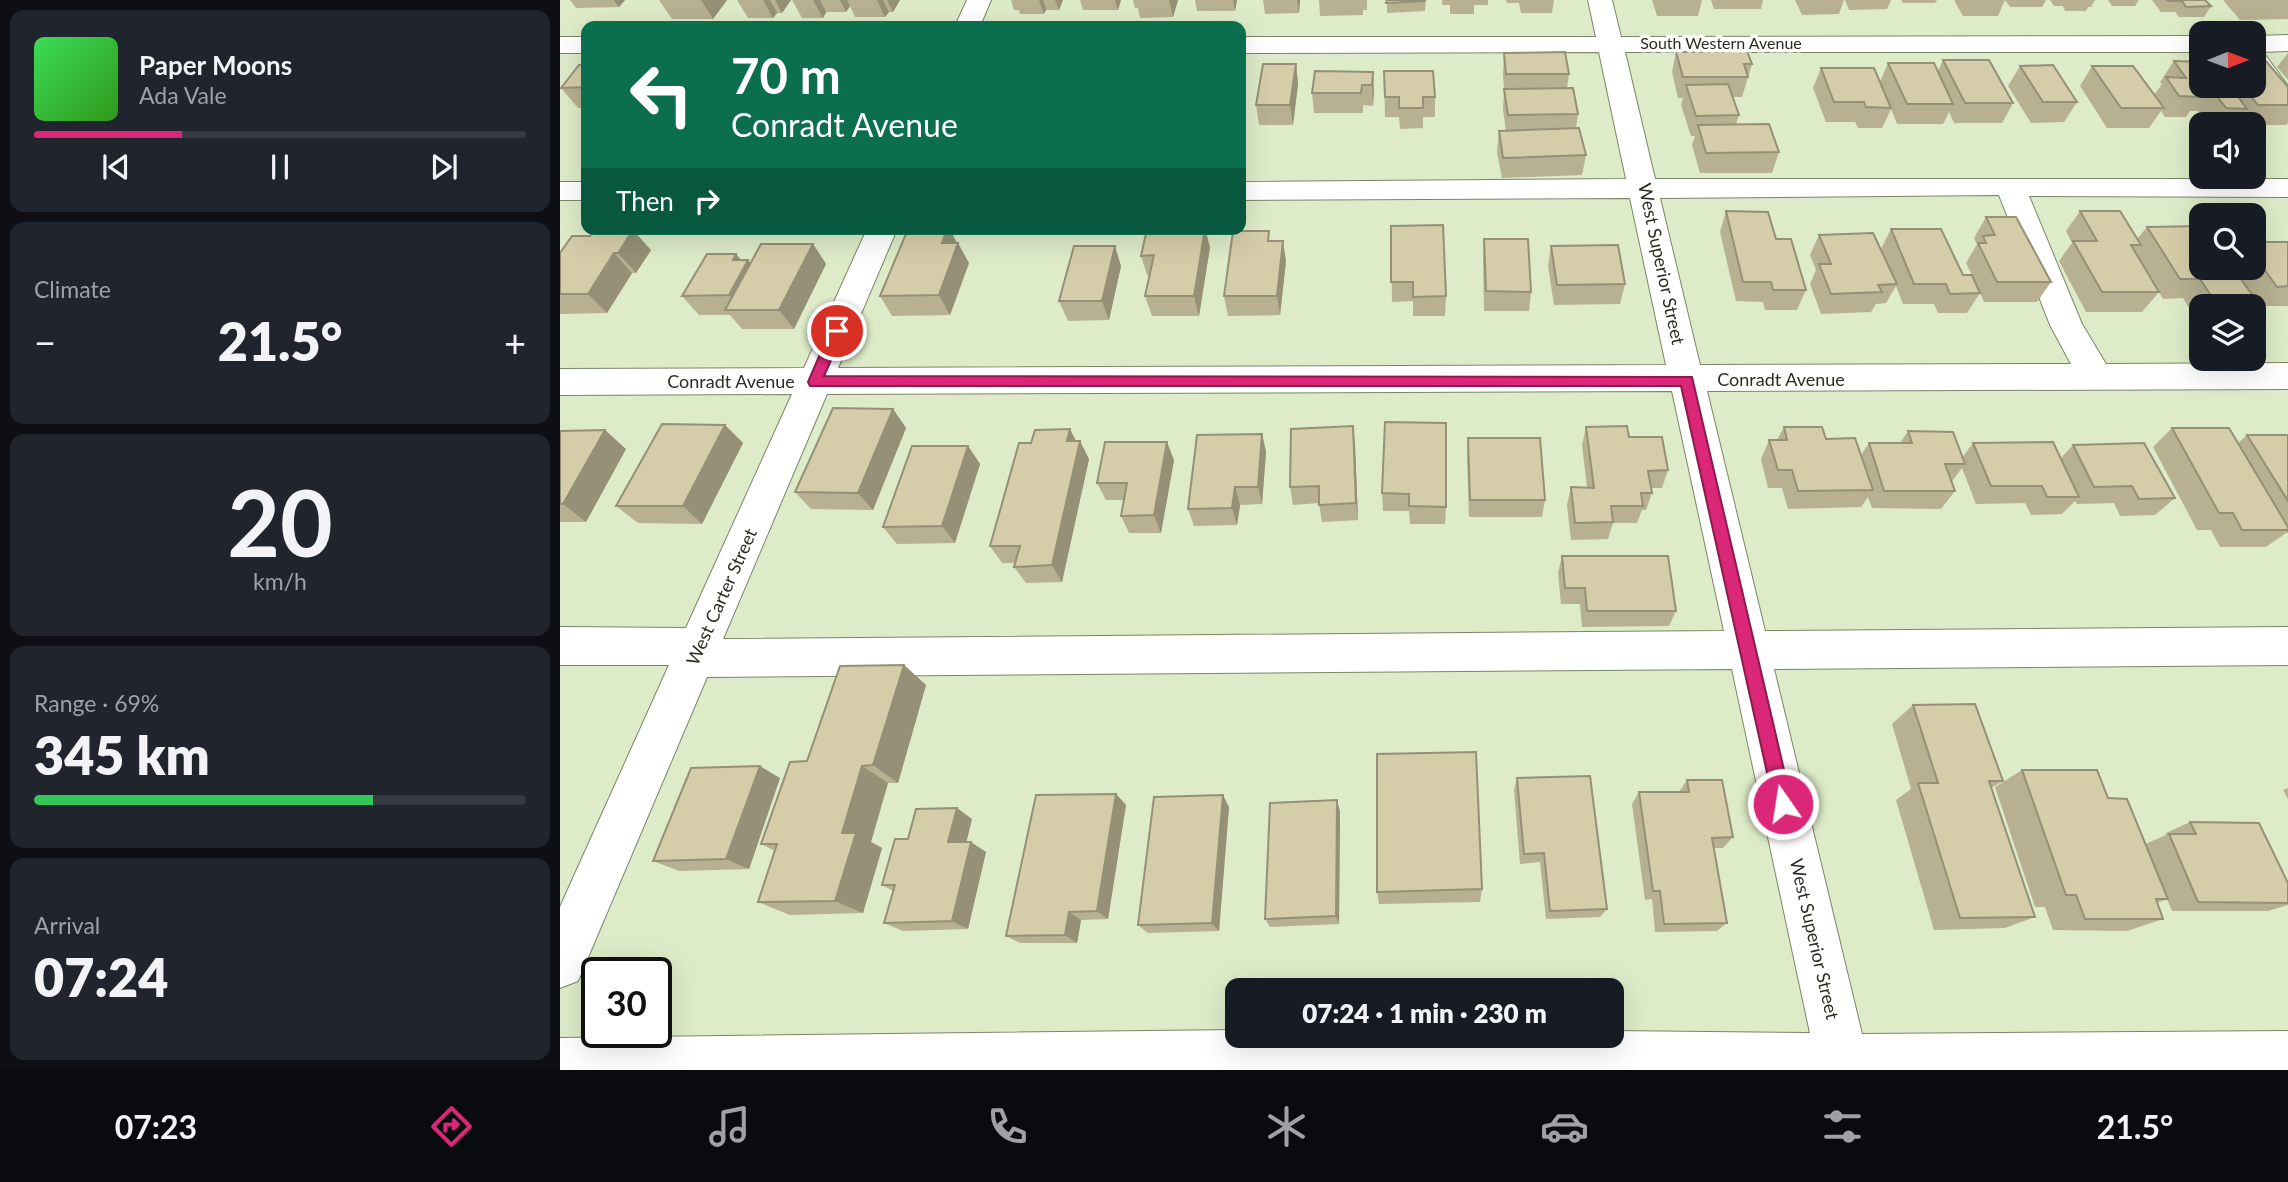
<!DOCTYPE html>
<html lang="en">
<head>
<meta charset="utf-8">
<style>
	body { margin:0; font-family:Lato,sans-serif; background:#20242c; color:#f1f3f6; height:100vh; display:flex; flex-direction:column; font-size:26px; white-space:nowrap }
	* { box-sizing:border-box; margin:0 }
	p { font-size:23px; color:#9ea1a6 }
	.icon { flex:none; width:38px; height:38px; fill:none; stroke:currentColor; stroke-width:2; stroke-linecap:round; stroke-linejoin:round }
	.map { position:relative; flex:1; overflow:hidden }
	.details { display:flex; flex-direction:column; gap:10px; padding:10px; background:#0d0f14; width:560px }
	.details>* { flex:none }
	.hud { position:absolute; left:21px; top:21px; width:665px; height:214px; border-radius:14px; box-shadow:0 7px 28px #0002; background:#0b6e4f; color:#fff; overflow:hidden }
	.needle { width:46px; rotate:89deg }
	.controls { position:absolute; left:1629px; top:21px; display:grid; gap:14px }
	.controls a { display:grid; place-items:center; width:77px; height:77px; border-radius:14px; background:#171b24; box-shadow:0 7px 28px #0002; font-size:35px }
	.speed { position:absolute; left:21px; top:957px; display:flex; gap:14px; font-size:35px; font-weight:700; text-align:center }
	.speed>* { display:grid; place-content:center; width:91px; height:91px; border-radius:50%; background:#171b24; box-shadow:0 7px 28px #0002; line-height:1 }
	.speed .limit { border:4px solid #111; border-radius:10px; background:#fff; color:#111 }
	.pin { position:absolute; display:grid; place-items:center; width:60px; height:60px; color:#fff; margin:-30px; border:4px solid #fff; border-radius:50%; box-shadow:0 2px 7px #0007 }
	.me { position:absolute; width:77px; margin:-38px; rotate:347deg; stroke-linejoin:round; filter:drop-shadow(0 0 5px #0008) }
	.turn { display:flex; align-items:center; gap:24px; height:147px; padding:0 35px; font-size:32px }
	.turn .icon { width:91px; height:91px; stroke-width:2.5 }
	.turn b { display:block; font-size:49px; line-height:60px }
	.then { display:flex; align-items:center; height:66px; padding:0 35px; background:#0003; gap:14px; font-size:26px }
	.big { font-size:52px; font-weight:800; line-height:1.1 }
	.details .tile { flex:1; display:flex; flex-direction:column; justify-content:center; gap:10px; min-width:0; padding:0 24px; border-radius:14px; background:#20242c }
	.details .dial { align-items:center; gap:0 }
	.dial b { font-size:91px; line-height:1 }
	.song { display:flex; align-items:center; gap:21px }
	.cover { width:84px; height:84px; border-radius:10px; background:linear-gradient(135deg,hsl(130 70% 55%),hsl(110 70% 35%)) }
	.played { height:7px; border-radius:4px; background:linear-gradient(90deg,#db2777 30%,#363941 30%) }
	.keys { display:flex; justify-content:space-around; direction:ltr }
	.heat { display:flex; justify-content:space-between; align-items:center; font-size:38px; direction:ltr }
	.charge { height:10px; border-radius:5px; background:linear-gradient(90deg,#34c759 69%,#363941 0) }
	.trip { position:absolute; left:665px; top:978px; width:399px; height:70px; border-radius:14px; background:#171b24; box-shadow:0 7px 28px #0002; font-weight:800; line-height:70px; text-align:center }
	.dock { display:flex; height:112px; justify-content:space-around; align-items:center; background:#090b0e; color:#9ea1a6 }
	.dock .icon { width:49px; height:49px }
	.dock .active { color:#db2777 }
	.dock b { font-size:32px; color:#f1f3f6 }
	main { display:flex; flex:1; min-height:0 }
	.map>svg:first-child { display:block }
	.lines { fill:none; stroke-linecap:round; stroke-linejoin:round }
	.minor-casing { stroke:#7a8667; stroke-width:2 }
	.minor { fill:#fff; fill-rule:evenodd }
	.wall { fill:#b7b091 }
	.shaded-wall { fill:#959076 }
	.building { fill:#d5cda9; stroke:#959076; stroke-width:2 }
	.route { fill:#db2777; stroke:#8e194d; stroke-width:2 }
	.labels { text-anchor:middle; stroke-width:7; stroke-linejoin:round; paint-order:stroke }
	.far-street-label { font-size:16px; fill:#292e21; stroke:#fff }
	.street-label { font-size:18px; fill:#292e21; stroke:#fff }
</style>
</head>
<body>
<main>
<section class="details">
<div class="tile">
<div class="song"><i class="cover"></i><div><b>Paper Moons</b><p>Ada Vale</p></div></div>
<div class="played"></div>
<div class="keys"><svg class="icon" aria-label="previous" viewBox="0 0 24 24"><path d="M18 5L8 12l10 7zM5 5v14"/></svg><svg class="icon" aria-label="pause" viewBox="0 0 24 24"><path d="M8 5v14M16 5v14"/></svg><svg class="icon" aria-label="next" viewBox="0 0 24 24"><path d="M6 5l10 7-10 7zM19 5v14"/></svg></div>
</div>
<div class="tile"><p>Climate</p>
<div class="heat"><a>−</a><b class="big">21.5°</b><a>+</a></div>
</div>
<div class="tile dial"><b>20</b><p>km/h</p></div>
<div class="tile"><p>Range · 69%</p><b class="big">345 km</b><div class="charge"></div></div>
<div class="tile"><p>Arrival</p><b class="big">07:24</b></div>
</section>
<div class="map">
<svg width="1728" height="1070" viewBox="0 0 1728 1070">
	<rect width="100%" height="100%" fill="#ddebc8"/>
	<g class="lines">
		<defs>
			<path id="minor" d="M407,0H431L420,26H395Z
				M1028,0H1052L1061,37L1642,36V52H1065L1095,179H1728V197L1469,196L1522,324L1546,364L1728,363V389L1147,391L1205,631L1728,627V665L1214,669L1302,1034L1728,1031V1070H0V1038L677,1030V1036H1052V1031L1250,1033L1172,669L147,677L18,981L0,988V907L109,665H0V627L126,628L232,394L0,395V369L244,368L307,229H337L278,368L1106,365L1070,198L681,200V182L1066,179L1039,52L681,53V37H1036ZM1439,195L1490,325L1511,364L1140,365L1100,198ZM1112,391L1164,631L163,639L267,394Z
				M1728,35V51L1699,52H1703L1728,86V113L1718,111L1694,76V36Z
				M0,37H26V53H0Z
				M0,182H26V200H0Z"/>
		</defs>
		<use href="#minor" class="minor-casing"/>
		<use href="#minor" class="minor"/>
	</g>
	<path class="wall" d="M10,0H65L59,7L16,8Z
		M99,0H167L153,19H112Z
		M177,0H231L222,13H217L213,18H188Z
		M232,0H340L333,12H329L325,17H295L290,6L286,12H266L263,18H242Z
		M451,0H503L499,10H486L484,14H460L459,10H454Z
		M520,0H561L558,10H523Z
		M573,0H618L613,17L580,18L578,8H575Z
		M635,0H677L675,11H637Z
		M703,0H740L739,13L705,14Z
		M759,0H807V10H803V15L760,16Z
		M827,0H866L865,11L827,13Z
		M882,0H928V5H914V14H890V5H882Z
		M946,0H994L992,13H961L959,3H947Z
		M1092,0H1142L1138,16H1097Z
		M1151,0H1203L1201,9H1154Z
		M1235,0H1284L1279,14L1242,15Z
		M1285,0H1331L1327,9L1289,10Z
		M1341,0H1377L1375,3H1343Z
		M1394,0H1486L1482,7H1450L1445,0L1438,16H1403Z
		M1490,0H1535L1531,7H1528L1526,11H1505L1503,6H1494Z
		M1548,0H1579L1575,6H1552Z
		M1592,0H1645L1651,6L1644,17H1619L1615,12H1601Z
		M1663,0H1728V19L1680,20Z
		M1116,52L1192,64L1182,97H1173L1179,115L1176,124L1219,152L1212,173H1140L1132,145L1135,136H1131L1121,105L1123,98H1118L1112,72Z
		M944,53L1009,74L1007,88L1018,114L1016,128L1026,155L1022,175L942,178L937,152L939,131H946L943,109L944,90L943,74Z
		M1728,53V80L1717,67Z
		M1383,60L1453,103L1442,123H1394L1389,112L1383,124H1337L1331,109L1322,128H1298L1295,122H1266L1253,88L1261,68L1320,82L1328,63L1378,71Z
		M1614,61L1642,86H1694L1728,87V123L1726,125H1694L1681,124L1678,120L1675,124H1647L1638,111H1630L1626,117H1605L1601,111L1589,128H1547L1520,86L1532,66L1594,95L1602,84L1600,82Z
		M736,64L738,84L733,125H699L696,105Z
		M26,65V108H18L2,89V87Z
		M1460,66L1517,102L1504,122L1471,123L1448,86Z
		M824,71L875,97V117H863V128L840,129L839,117H825Z
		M813,72V106L803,105V113H754L752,93Z
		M1166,211L1216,239L1246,290L1237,310H1205L1203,302L1176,301L1160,232Z
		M1520,211L1577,239L1587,227L1642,268H1694V242H1728V306H1697L1691,298L1683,306H1642V316H1634L1623,298L1603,299L1599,292L1582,312H1526L1499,261L1512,243L1506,231Z
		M1426,217L1491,282L1477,302H1424L1420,293L1407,313H1378L1374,304H1343L1336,286L1326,303L1316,304L1311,312L1261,314L1250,284L1256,270L1250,255L1259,235L1321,249L1331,229L1403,275H1412L1406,263L1417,244L1414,238Z
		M831,226L886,296L885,316H853V301L832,302Z
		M924,239L971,292L969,311H924L923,259Z
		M710,241L726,261L720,315L668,316L664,296Z
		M253,244L266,264L234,329H182L170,315H139L122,296L181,260H188L191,263Z
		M991,246L1065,284L1060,304L994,305L988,266Z
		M650,247L639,316H592L585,296L590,275H587L581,256Z
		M91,250L76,273H72L47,313L0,314V253Z
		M409,263L390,315L332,316L320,296Z
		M561,266L549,320L508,321L499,301Z
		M333,409L346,428L313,510L251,509L235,492Z
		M825,422L886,507L885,524H850L849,511H823L822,493Z
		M165,425L183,443L142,524L78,523L56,506Z
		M793,426L795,445L798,520L762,522L759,503L733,505L730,487Z
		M1026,427L1069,437L1108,470L1102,488H1092V493L1086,510H1082L1077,523H1053L1048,539L1011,540L1007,505L1011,487H1027L1022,445Z
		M1224,427L1266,439L1301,455L1309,443H1340L1348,431L1402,458L1413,443L1501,458L1513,445L1615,498L1595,515L1560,516L1554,503L1517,504L1515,501L1502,514L1471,515L1465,503L1416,504L1402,468L1392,481L1395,491L1381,509L1312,508L1308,497L1301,507L1228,509L1222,488H1208L1201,459L1209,440H1217Z
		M1612,428L1678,443L1687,435H1728V533H1726L1706,547H1660L1651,530H1637L1593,447Z
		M0,431L66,449L26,522H0Z
		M702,434L706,452L702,504L680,505L677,525L634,526L628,509Z
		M908,438L985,500L982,517H909L907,456Z
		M516,441L529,459L502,582L466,583L454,567L455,563H442L430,546Z
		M408,446L420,464L395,543L337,544L323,527Z
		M614,460L601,533H569L561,516L564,500H546L537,483Z
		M1002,556L1116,611L1109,626L1022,627L1020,604H1001L998,573Z
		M344,665L366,685L338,783H328L311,842L322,848L303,913L230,915L198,902L215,851L201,844L247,761Z
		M1353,705L1443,781L1431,788L1475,917L1445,928L1374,930L1336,800L1351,789L1332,724Z
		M1462,770L1548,798L1585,844L1606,835V833L1630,822L1728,883V905L1708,911H1612L1607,899L1597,903L1603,919L1567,931L1493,930L1485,907H1475L1435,787Z
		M220,778L189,869L119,871L93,861Z
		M957,778L1047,909L1040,917L986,919L980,862L960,864L954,790Z
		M1127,780L1173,837L1163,848H1153L1167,923L1157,931L1095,932L1092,899L1085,900L1072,804L1079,792H1119Z
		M1728,788V799L1723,790Z
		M556,794L566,805L548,919L521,920L517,943H460L446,936Z
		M777,800L780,812L779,924L710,927L705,919Z
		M669,807L659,931L588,933L578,925Z
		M412,819L406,842L426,852L408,929L343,931L324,923L333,891L322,885L348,839Z
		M922,889L920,902L819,904L817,892Z"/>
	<path class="shaded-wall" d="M54,0H65L59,7Z
		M141,0H167L153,19Z
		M203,0H210L217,13L213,18Z
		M215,0H231L222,13Z
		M253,0H260L266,12L263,18Z
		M280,0H287L290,6L286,12Z
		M317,0H323L329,12L325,17Z
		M327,0H340L333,12Z
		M479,0H483L486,10L484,14Z
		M495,0H503L499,10Z
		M555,0H561L558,10Z
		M609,0H618L613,17Z
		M673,0H677L675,11Z
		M737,0H740L739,13Z
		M736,64L738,84L733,125L730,105Z
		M813,72L814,92L813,106L812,85Z
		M387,229H390L398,245V243L409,263L390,315L379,295L382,243Z
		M645,229L650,247L639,316L634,296Z
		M73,230L91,250L76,273L58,253Z
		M723,241L726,261L720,315L717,296Z
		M253,244L266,264L234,329L219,310Z
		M555,246L561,266L549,320L542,301Z
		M54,253L72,273L47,313L28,294Z
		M176,254L186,265L188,260L203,280L180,310L169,295L173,260Z
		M333,409L346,428L313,510L298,493Z
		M165,425L183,443L142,524L123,506Z
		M793,426L795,445L798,520L796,503Z
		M510,429L519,447L520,441L529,459L502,582L492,565L507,441Z
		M45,430L66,449L26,522L3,504Z
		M702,434L706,452L702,504L698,487Z
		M607,442L614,460L601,533L594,515Z
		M408,446L420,464L395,543L382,526Z
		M675,487L680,505L677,525L672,508Z
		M344,665L366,685L338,783L313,765Z
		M200,766L220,778L189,869L166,859Z
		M302,766L328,783L311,842L322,848L303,913L275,901L282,833Z
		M556,794L566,805L548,919L537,911Z
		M663,795L669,807L659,931L652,923Z
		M777,800L780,812L779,924L776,916Z
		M397,808L412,819L404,852L388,842Z
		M411,842L426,852L408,929L392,921Z
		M509,912L521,920L517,943L505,935Z"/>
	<path class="building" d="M827,0H865V1L826,3Z
		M1607,0H1645L1651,6L1626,7L1622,1H1608Z
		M1187,51L1192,64H1184L1188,77H1123L1116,52Z
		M1005,52L1009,74H946L944,53Z
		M1383,60H1429L1453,103H1405Z
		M1614,61L1642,62V86H1670L1687,109L1666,108L1653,91H1637L1641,97L1619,96L1606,77L1626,78Z
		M1694,61H1706L1728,87V105H1698L1683,86H1694Z
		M1328,63H1374L1393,104H1347Z
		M703,64H736L730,105H696Z
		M19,65H26V87L1,88Z
		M1493,65L1517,102H1483L1460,66Z
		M1532,66H1573L1604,108H1561Z
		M1261,68H1314L1331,108L1306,107L1304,102H1274Z
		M755,71L813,72L812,85H802L801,93H752Z
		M824,71H873L875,97H863V108H839V97H825Z
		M1168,84L1179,115L1136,116L1126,85Z
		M1013,88L1018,114L948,115L944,89Z
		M1209,124L1219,152L1146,153L1138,125Z
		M1019,128L1026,155L943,158L939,131Z
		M1166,211L1208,212L1216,239H1231L1246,290H1213L1211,282H1183Z
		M1520,211H1560L1581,245H1571L1599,292H1542L1513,241H1537Z
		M1426,217H1456L1491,282H1437L1418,243H1426L1423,236L1435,235Z
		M883,225L886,296L853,297V282H831V226Z
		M1642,226V268H1673L1693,296L1652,297L1640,279H1620L1587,227Z
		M348,229H387L382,243H398L379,295L320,296Z
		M587,229H645L634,296H585L594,255L581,256Z
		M1331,229H1381L1403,275H1412L1420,293L1390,294L1386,284H1354Z
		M73,230L58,253H54L28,294H0V253L12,236H30L33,231Z
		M673,231H709L708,241H723L717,296H664Z
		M1313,233L1337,284L1318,285L1322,292L1271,294L1259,264H1271L1259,235Z
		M924,239H968L971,292L926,291Z
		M1694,242H1728V286L1717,287L1694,255Z
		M201,244H253L219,310H165Z
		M1058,245L1065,284L997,285L991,246Z
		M514,246H555L542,301H499Z
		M147,254H176L173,260H188L169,295L122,296Z
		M273,408L333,409L298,493L235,492Z
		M825,422L886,423V507L849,506V494L822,493Z
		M102,424L165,425L123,506H56Z
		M793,426L796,503L759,505V486L730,487L731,429Z
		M1067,426L1069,437H1102L1108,470L1088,471L1092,493H1081L1083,506H1051L1053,522L1015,523L1011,487L1034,488L1026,427Z
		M1224,427H1262L1266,439L1295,438L1313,490L1238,491L1232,470H1218L1209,440H1227Z
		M1612,428H1669L1728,527V530H1682L1673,513H1659Z
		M510,429L507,441H520L492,565L454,567L460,546H430L459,443H471L475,430Z
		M45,430L3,504H0V431Z
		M1348,431L1393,432L1405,464H1385L1395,491H1324L1309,443H1352Z
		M702,434L698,487H675L672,508L628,509L637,435Z
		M1687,435H1728V501Z
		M908,438H980L985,500H910Z
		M545,442H607L594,515L561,516L567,483H537Z
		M1493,442L1519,497H1487L1482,486H1431L1413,443Z
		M1584,443L1615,498L1579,499L1572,486L1534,487L1513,445Z
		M352,446H408L382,526L323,527Z
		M1002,556H1108L1116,611H1027L1025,588H1005Z
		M344,665L313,765L302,766L282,833H296L275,901L198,902L217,844H201L230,762L247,761L280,666Z
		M1415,704L1443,781H1429L1475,917L1400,918L1358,783H1378L1353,705Z
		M916,752L922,889L817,892V754Z
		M200,766L166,859L93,861L131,768Z
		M1462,770H1537L1548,798L1567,799L1608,899H1596L1603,919H1525L1516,895H1506Z
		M1030,776L1047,909L990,911L984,853L964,854L957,778Z
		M1127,780H1162L1173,837L1152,838L1167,923L1104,924L1100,891H1093L1079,792H1129Z
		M556,794L537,911L509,912L505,935L446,936L476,795Z
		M663,795L652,923L578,925L594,797Z
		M777,800L776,916L705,919L710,803Z
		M397,808L388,842H411L392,921L324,923L335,885H322L335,839H348L356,809Z
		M1630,822L1699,823L1728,883V903L1638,902L1609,834H1636Z"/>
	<path class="route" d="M277,326L284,331L264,376L1132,377L1232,804L1230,810L1223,813L1216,810L1214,804L1121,386H250L248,382L270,331Z"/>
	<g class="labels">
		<g class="far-street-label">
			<text x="1161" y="49">South Western Avenue</text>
		</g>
		<g class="street-label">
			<text transform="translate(1101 264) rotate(78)" y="6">West Superior Street</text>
			<text x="1221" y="386">Conradt Avenue</text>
			<text x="171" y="388">Conradt Avenue</text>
			<text transform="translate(162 597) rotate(-66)" y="6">West Carter Street</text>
			<text transform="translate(1254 939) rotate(77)" y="6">West Superior Street</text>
		</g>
	</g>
</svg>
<div class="controls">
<a><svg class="needle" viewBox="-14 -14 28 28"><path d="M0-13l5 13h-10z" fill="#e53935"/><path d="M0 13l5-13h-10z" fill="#9ea1a6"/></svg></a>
<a><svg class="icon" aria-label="sound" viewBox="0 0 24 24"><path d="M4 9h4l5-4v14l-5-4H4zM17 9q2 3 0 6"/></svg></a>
<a><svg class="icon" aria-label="search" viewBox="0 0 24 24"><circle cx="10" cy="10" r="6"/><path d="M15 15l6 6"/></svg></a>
<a><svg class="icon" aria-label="layers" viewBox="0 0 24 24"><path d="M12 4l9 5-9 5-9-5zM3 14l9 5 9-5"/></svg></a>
</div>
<div class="speed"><div class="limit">30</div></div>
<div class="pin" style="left:277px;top:331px;background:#d93025"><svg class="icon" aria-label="arrive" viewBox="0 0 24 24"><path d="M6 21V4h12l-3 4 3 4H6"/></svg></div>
<svg class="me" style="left:1223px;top:804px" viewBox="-20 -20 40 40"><circle r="17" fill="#db2777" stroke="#fff" stroke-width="3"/><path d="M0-11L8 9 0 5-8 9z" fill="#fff"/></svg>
<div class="trip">07:24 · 1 min · 230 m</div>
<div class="hud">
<div class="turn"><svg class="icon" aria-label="left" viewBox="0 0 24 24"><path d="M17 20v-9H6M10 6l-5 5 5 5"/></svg><div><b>70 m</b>Conradt Avenue</div></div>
<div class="then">Then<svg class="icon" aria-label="right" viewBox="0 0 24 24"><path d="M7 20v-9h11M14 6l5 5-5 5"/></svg></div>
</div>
</div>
</main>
<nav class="dock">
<b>07:23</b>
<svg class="icon active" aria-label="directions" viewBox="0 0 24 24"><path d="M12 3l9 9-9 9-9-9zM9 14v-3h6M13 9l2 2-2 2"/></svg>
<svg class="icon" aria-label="music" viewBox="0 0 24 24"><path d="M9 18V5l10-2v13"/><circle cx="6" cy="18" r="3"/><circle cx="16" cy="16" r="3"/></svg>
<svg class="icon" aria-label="phone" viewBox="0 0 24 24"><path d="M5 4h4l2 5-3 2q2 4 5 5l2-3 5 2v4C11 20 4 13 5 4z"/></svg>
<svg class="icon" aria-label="climate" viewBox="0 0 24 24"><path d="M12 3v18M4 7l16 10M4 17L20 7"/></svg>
<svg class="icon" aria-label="car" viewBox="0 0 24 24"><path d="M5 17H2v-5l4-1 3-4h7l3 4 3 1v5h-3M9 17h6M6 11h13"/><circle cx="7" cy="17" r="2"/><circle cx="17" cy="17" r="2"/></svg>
<svg class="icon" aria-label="filters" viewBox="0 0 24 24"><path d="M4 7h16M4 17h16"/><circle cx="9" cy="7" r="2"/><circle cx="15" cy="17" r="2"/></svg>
<b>21.5°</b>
</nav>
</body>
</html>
